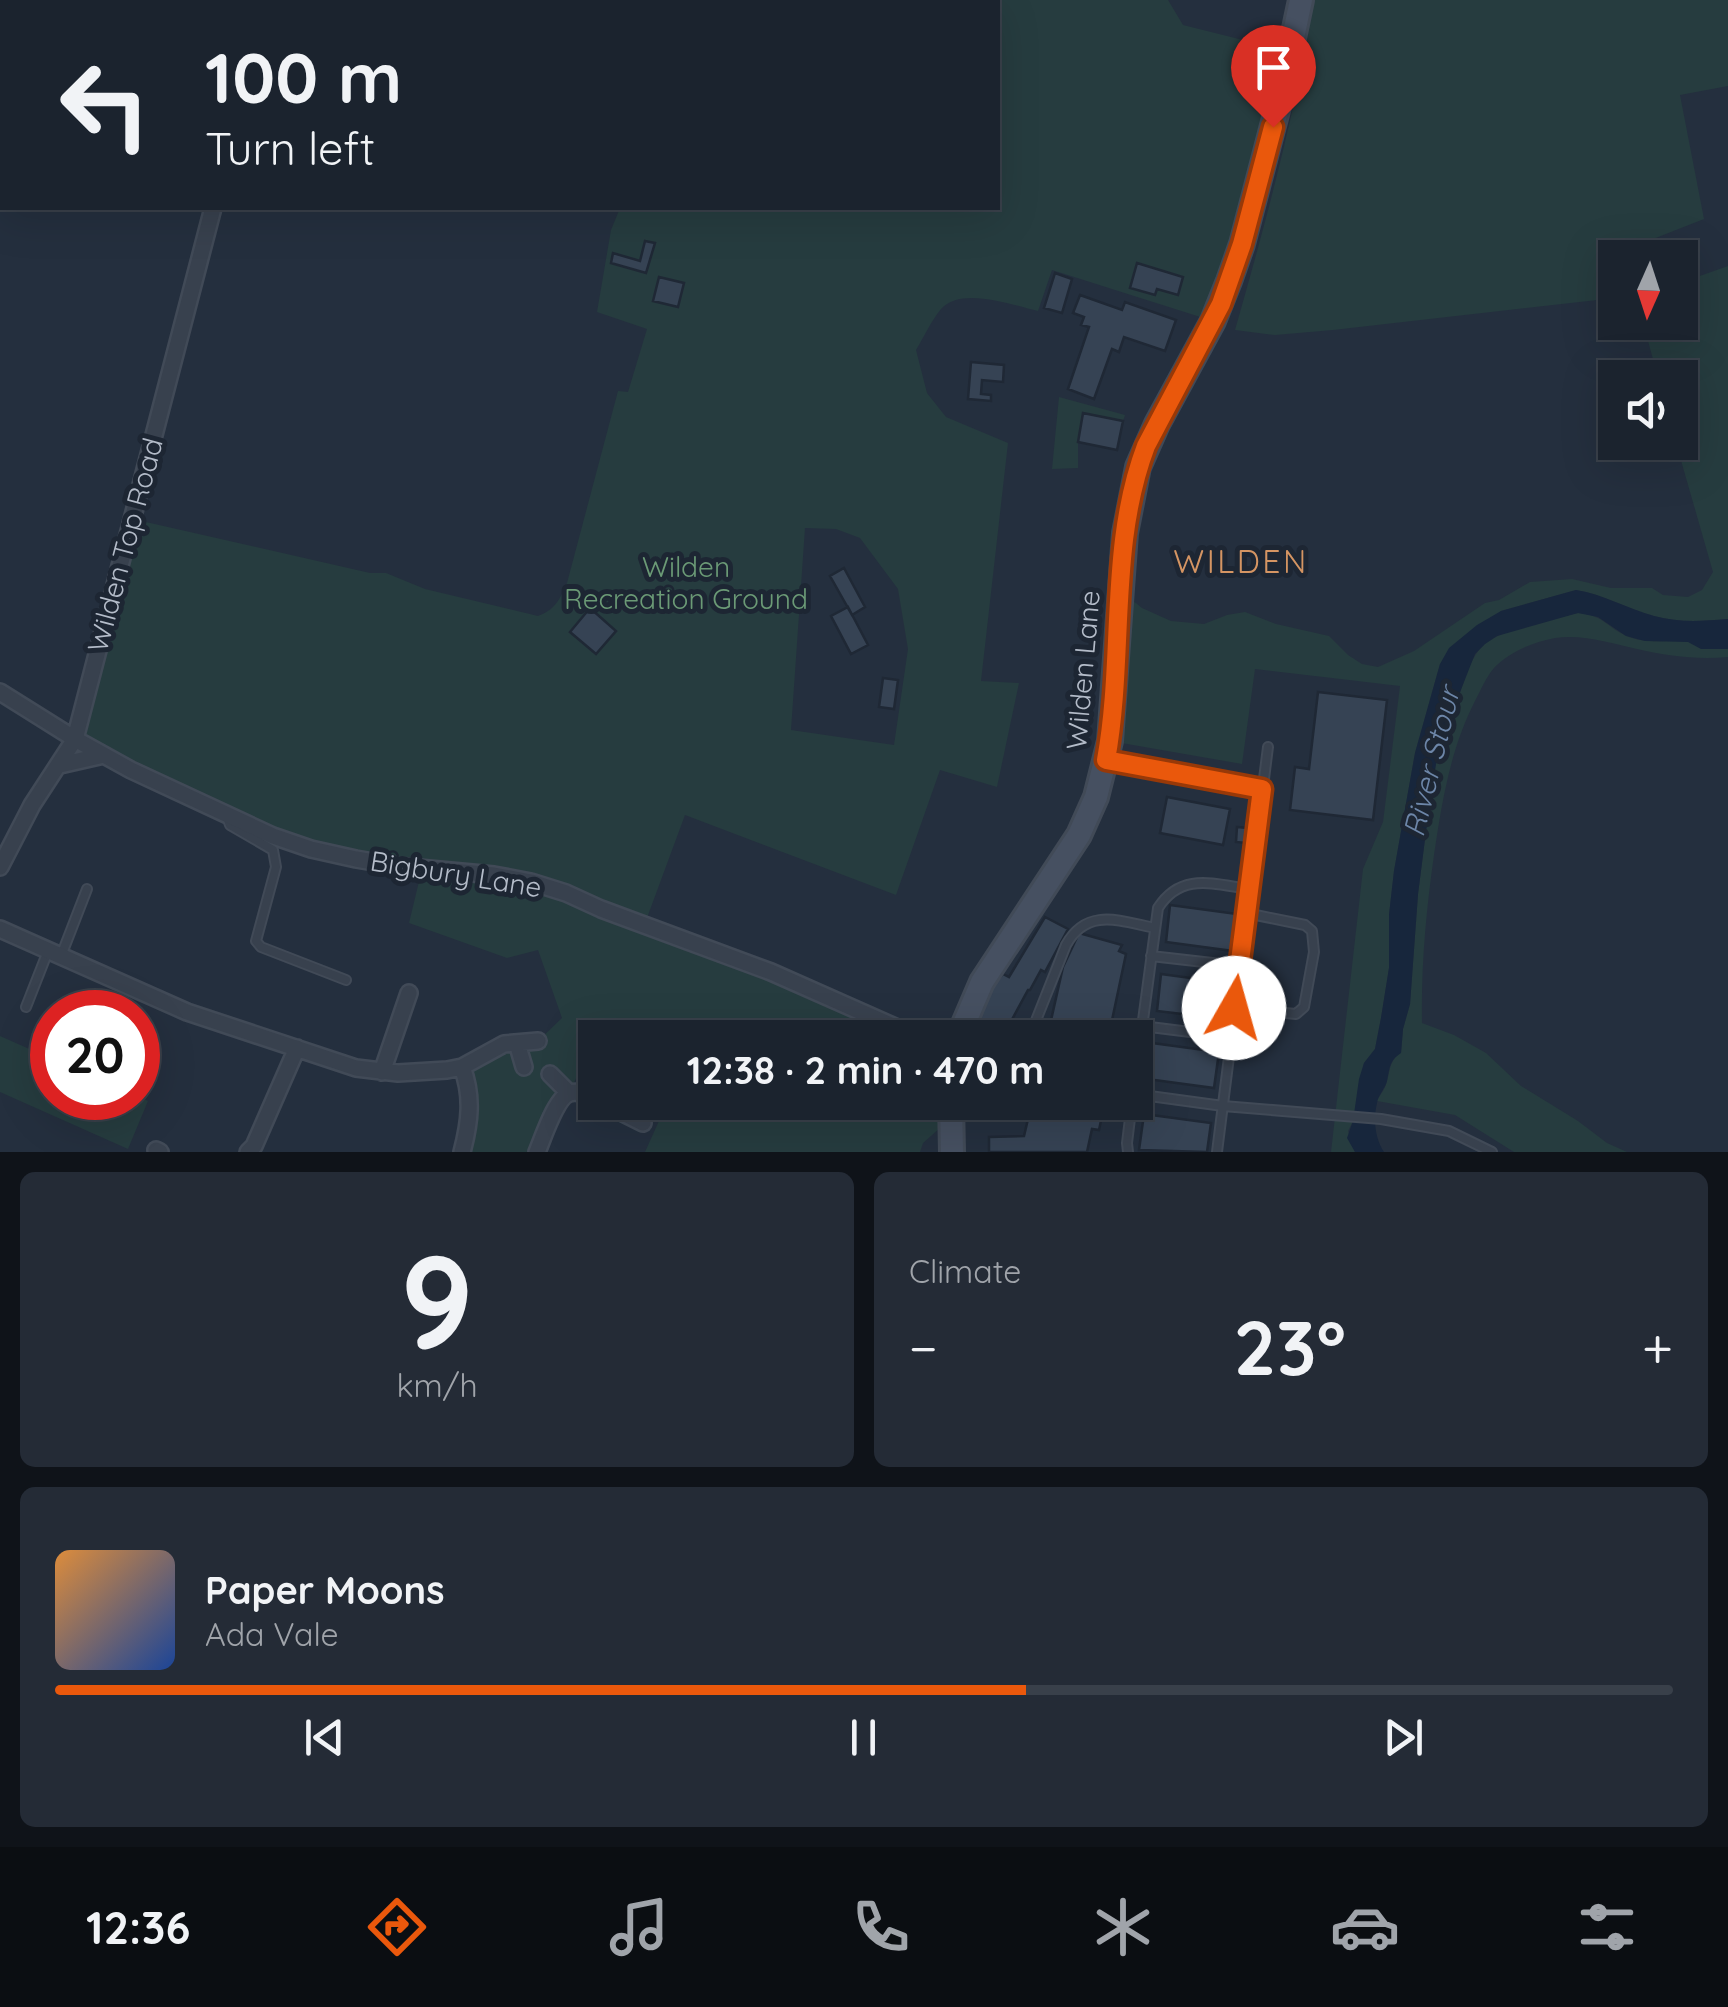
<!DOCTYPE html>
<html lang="en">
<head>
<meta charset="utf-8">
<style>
	body { margin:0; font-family:Quicksand,sans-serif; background:#242b36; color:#f1f3f6; height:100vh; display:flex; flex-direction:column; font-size:38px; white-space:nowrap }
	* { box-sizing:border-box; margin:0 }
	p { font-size:32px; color:#a0a4aa }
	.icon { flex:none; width:55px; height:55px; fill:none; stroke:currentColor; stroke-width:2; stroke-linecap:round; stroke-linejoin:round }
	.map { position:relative; height:1152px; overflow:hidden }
	.drawer { display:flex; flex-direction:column; gap:20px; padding:20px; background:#0f1319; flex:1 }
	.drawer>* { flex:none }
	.banner { position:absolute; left:0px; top:0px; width:1000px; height:210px; box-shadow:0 10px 40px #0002,0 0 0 2px #39404a; background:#1b232e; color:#f1f3f6; overflow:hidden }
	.needle { width:65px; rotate:183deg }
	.tools { position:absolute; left:1598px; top:240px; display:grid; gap:20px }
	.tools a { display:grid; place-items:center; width:100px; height:100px; border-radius:0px; background:#1b232e; box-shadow:0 10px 40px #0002,0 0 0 2px #39404a; font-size:50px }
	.speed { position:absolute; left:30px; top:990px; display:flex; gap:20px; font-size:50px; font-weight:700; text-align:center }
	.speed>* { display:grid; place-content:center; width:130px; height:130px; border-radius:50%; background:#1b232e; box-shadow:0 10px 40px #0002,0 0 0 2px #39404a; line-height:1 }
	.speed .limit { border:15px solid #d22; background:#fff; color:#111 }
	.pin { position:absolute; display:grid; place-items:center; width:85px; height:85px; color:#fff; margin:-102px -42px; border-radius:50% 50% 50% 0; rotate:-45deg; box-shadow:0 0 10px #0007 }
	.pin .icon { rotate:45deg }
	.me { position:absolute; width:110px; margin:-55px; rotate:7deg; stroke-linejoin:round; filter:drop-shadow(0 0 8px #0008) }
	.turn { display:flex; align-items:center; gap:35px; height:210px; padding:0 40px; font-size:45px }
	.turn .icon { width:130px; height:130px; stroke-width:2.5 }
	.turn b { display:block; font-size:70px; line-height:85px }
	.big { font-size:75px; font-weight:800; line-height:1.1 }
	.drawer .widget { flex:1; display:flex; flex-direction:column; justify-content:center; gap:15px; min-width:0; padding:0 35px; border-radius:15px; background:#242b36 }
	.drawer .dial { align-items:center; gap:0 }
	.dial b { font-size:130px; line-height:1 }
	.song { display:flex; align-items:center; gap:30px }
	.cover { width:120px; height:120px; border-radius:15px; background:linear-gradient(135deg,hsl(30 70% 55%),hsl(220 70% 35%)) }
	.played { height:10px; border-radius:5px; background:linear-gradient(90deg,#ea580c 60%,#39404a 60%) }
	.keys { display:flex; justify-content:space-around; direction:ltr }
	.heat { display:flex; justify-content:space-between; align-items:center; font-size:55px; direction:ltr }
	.drawer .tiles { flex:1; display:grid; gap:20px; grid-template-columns:1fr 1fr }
	.widget:last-child { grid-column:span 2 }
	.trip { position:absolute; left:578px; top:1020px; width:575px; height:100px; border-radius:0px; background:#1b232e; box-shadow:0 10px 40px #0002,0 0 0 2px #39404a; font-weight:800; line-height:100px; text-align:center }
	.menu { display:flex; height:160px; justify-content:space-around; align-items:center; background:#0b0e12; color:#a0a4aa }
	.menu .icon { width:70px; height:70px }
	.menu .selected { color:#ea580c }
	.menu b { font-size:45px; color:#f1f3f6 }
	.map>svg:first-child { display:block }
	.green { fill:#263c3f; fill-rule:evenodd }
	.water { fill:#17263c }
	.building { fill:#364354; stroke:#1f2835; stroke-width:2.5 }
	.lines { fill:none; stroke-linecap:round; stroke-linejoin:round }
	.lane-casing { stroke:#414a57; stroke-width:12 }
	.street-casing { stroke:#414a57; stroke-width:20 }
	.secondary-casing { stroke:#414a57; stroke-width:28 }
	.lane { stroke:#38414e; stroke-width:8 }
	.street { stroke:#38414e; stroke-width:15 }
	.secondary { stroke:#465061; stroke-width:22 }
	.route-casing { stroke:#983908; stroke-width:25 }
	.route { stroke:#ea580c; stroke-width:18 }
	.labels { text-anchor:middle; stroke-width:10; stroke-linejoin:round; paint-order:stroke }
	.street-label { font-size:28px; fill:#b4bcc9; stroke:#1d2633 }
	.park-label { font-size:28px; fill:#6b9a76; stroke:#1d2633 }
	.water-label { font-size:30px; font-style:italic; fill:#6d86a8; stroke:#1d2633 }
	.quarter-label { font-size:32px; letter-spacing:2.5px; fill:#d59563; stroke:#1d2633 }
</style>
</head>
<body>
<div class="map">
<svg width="1728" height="1152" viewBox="0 0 1728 1152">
	<rect width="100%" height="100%" fill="#242f3e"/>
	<path class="green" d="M630,0H1168L1183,25L1291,52L1213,321L1052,270L1038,311C1012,305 961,286 941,309C931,321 924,337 916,350L927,393L946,417L1008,443L981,681L1019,683L997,787L940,770L896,895L685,815L644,926L861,1012L860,1022L889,1037L637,1038L603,1029L598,1037L595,1038V1043L537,1152H462V1067L504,1044L538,1041L562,1018L538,950L507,958L409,923L422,869L332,854L75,739L137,520L370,573H386L425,589L538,616C555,610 560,599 567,583L618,391L628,392L647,329L597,312L611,230L620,208H998V2H630ZM805,528L836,529L860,538L898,589L908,649L894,745L791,730Z
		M1313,0H1728V86L1680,95L1704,219L1648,241L1651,257L1615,258V298L1333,330L1275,335L1235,330C1266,221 1296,112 1313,0Z
		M1728,266V619C1703,621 1679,623 1654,616C1627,609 1603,594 1576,590L1501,611L1440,664L1415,753L1394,871L1389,915V968L1381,1018L1375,1049L1364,1063L1353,1121L1348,1131L1355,1152H1331L1363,869L1383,822L1400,686L1255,669L1242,764L1110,741L1120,590L1142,608L1171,621L1204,624L1227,615L1245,612L1276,624L1329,636L1348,655L1362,664L1378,667L1414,651L1485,603L1499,600L1530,582L1572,579L1611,588H1652L1663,595L1688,597L1702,590L1713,572L1676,443L1680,442V378L1658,377L1643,323L1680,322V283Z
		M1059,397L1125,415L1123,421L1083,413L1078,442V468L1052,469Z
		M1578,613C1604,615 1606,627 1627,636C1647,645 1670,639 1690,642C1706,645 1710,651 1728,648V657C1697,660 1668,656 1637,649C1610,643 1583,634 1555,638C1533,642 1509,652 1494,668C1486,677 1481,690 1475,701C1450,750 1442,802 1434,855C1426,911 1421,967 1422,1023L1454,1035L1486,1053L1521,1086L1578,1121L1607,1143L1627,1152H1514L1455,1115L1377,1101C1379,1096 1383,1092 1385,1087C1391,1073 1387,1063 1401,1052L1403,1029L1410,1004L1418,894L1431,792L1436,764L1468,669C1473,659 1477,650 1486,643C1506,628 1553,619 1578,613Z
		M0,1036L52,1059V1098L138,1096L148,1101L128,1149L0,1092Z
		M667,1103H940V1128L923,1143L920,1152H645Z"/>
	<path class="water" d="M1576,590C1603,594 1628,609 1654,616C1679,623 1703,621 1728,619V649H1701L1688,642L1645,641L1626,636L1598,617L1578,613L1497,636L1485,644L1475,654L1451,715L1436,764L1431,792L1418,894L1410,1004L1403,1029L1401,1053C1389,1061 1390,1067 1387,1081C1385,1089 1378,1095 1377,1103C1373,1120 1375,1138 1384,1152H1355L1347,1138L1353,1121L1359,1079L1364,1063L1375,1049L1381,1018L1389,968V915L1394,871L1415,753L1440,664L1449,648L1477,625L1501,611Z"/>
	<path class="building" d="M645,241L655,243L646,273L611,263L613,253L640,261Z
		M1137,263L1183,277L1178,295L1157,289L1155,295L1130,288Z
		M1055,273L1072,279L1062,313L1044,308Z
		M659,277L684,283L678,307L653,301Z
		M1080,295L1122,310L1125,302L1176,320L1165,351L1124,337L1119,352L1112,349L1094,399L1068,389L1089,327L1081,325L1084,317L1073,313Z
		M971,362L1004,365L1003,382L982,380L981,394L991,395V401L968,399Z
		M1083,413L1123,421L1117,450L1078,442Z
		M844,568L865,607L852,615L830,576Z
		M848,607L868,645L851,654L831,616Z
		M590,608L616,631L596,654L570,632Z
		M883,678L898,680L894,709L879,707Z
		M1318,692L1387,700L1373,820L1290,810L1295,767L1309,769Z
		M1167,797L1230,809L1223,845L1160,833Z
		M1237,827L1248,828L1246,843L1236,842Z
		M1170,905L1237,914L1233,951L1166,942Z
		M1045,917L1068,929L1045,972L1041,970L1030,990H1028L1002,1038L973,1024L992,986L1003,974L1009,977Z
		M1079,933L1122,945L1119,951L1126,954L1111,1025L1122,1028L1120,1038H1047L1063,967Z
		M1161,974L1228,983L1224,1019L1157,1011Z
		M1152,1043L1219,1052L1214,1088L1147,1079Z
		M1032,1102H1105L1099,1130L1092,1129L1087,1152H989V1137L1024,1136Z
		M1144,1114L1211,1123L1207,1152L1139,1150Z"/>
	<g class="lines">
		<defs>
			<path id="lane" d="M1107,760L1262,789
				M227,817L230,825L273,850L276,867L256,941L261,947L346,980
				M61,956L87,889
				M1151,956L1239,966
				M26,1007L48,951
				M1234,1008L1296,1014L1304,1007L1314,952L1312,931L1305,925L1246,913
				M1142,1026L1230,1037
				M1029,1038L1066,945C1087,907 1120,921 1155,928
				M1135,1080L1158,908C1181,872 1213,884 1249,889
				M1135,1094L1223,1106L1381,1119L1449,1131L1492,1152
				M1128,1152L1127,1143L1132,1102
				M1217,1152L1268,747"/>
			<path id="street" d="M268,2L269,0
				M0,692L75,739L131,770L273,836L311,849L356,859L397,866L494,875L531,882L566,893L601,909L771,972L920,1038
				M60,765L104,755
				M0,867L32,805L75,739L213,208
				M0,929L187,1012L356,1068L398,1073L447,1070L462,1067L504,1044L538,1041
				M517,1043L524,1067
				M462,1067C473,1096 470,1122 462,1152
				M382,1072L409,993
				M550,1074L569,1093
				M601,1102L643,1123
				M156,1150L160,1152
				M248,1152L254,1146L297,1048
				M537,1152C543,1138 556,1097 570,1093C579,1090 588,1096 595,1099"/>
			<path id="secondary" d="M958,1038L982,982L1079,835L1096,797L1110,741L1125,533L1138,467L1157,424L1213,321L1229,281L1242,244L1281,95L1301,0
				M951,1102L952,1152"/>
		</defs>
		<use href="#lane" class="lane-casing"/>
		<use href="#street" class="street-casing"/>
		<use href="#secondary" class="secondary-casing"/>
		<use href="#lane" class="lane"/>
		<use href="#street" class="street"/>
		<use href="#secondary" class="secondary"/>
	</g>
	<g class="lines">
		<defs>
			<path id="route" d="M1234,1008L1262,789L1106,760C1125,656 1108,546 1146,446L1221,304L1242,244L1273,127"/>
		</defs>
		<use href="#route" class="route-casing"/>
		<use href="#route" class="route"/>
	</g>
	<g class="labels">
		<g class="street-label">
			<text transform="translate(125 545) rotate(-75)" y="10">Wilden Top Road</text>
			<text transform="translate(1083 670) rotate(-85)" y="10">Wilden Lane</text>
			<text transform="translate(456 874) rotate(9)" y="10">Bigbury Lane</text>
		</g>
		<g class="park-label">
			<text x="686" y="577">Wilden<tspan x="686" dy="32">Recreation Ground</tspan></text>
		</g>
		<g class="water-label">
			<text transform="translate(1432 762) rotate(-76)" y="10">River Stour</text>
		</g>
		<g class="quarter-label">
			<text x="1241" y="573">WILDEN</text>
		</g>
	</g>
</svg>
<div class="tools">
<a><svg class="needle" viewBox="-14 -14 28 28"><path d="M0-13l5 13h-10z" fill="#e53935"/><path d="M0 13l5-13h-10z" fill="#a0a4aa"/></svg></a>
<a><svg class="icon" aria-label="sound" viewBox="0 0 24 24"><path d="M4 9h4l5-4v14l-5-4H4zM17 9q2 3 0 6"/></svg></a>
</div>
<div class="speed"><div class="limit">20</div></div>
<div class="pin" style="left:1273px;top:127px;background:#d93025"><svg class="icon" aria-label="arrive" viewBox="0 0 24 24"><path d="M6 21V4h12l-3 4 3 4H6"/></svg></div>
<svg class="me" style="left:1234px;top:1008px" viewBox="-20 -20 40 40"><circle r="19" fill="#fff"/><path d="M0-13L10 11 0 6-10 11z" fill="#ea580c"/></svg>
<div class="trip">12:38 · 2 min · 470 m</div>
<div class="banner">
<div class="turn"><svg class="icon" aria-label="left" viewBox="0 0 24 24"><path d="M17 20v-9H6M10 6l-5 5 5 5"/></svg><div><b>100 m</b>Turn left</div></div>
</div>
</div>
<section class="drawer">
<div class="tiles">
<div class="widget dial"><b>9</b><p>km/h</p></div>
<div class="widget"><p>Climate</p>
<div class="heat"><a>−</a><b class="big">23°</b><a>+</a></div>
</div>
<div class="widget">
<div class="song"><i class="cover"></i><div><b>Paper Moons</b><p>Ada Vale</p></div></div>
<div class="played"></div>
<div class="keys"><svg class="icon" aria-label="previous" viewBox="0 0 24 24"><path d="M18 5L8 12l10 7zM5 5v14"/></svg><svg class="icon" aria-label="pause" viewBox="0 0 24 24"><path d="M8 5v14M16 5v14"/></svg><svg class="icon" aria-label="next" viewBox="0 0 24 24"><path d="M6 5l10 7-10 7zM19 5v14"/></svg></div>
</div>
</div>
</section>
<nav class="menu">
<b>12:36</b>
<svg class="icon selected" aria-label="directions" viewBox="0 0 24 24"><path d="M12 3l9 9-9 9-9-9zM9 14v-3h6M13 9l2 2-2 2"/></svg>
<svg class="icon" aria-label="music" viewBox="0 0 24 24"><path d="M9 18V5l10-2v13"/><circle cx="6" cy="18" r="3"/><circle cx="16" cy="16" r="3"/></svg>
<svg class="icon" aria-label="phone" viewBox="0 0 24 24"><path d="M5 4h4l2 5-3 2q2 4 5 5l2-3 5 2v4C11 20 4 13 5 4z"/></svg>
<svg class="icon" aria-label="climate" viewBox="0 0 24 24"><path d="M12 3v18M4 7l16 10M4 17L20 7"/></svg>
<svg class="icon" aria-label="car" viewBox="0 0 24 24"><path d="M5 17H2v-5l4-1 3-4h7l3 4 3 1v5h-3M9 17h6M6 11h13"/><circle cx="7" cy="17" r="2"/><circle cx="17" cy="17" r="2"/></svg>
<svg class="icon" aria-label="filters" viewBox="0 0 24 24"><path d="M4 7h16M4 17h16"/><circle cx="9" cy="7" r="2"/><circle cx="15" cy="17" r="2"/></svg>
</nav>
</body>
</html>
